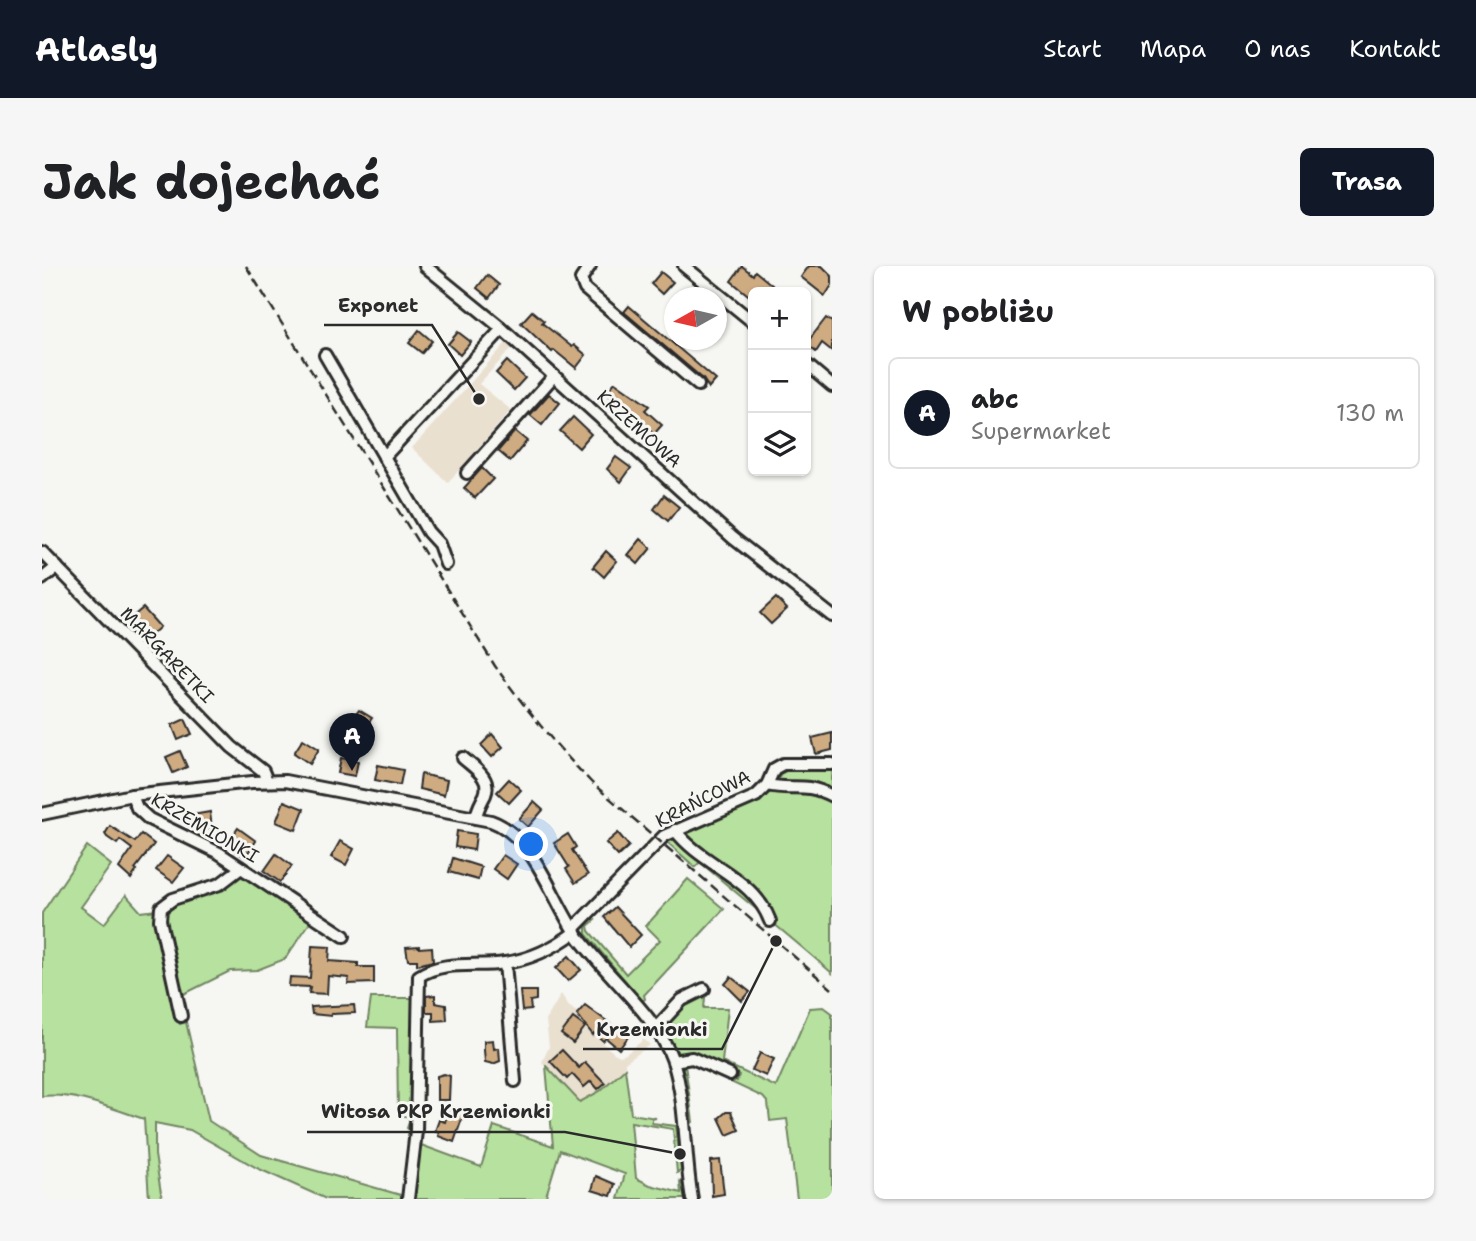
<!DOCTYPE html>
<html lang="pl">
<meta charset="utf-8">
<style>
body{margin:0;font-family:"Shantell Sans",sans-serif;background:#f6f6f6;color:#202124}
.controls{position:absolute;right:21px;top:21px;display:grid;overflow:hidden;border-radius:10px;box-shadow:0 2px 5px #0004}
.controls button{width:63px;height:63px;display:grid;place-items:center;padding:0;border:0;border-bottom:2px solid #e0e0e0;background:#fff;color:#202124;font:35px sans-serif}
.compass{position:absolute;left:622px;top:21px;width:63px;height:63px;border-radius:50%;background:#fff;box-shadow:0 2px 5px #0004;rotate:262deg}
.you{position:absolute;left:490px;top:579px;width:24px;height:24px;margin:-18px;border:5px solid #fff;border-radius:50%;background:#1a73e8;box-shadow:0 0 0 10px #1a73e833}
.badge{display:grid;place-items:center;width:46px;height:46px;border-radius:50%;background:#111827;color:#fff;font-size:23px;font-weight:700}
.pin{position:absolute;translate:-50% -58px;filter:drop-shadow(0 2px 4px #0008)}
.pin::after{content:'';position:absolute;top:37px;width:24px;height:21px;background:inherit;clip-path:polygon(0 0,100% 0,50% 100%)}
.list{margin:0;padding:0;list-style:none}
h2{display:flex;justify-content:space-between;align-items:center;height:91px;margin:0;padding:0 28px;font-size:30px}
h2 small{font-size:23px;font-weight:400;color:#757577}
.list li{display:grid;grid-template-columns:46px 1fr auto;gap:21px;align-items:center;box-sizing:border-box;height:112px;margin:0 14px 14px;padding:0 14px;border:2px solid #e0e0e0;border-radius:10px}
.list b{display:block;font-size:26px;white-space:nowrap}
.list p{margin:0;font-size:23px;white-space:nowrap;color:#757577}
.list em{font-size:23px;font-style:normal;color:#757577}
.icon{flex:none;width:38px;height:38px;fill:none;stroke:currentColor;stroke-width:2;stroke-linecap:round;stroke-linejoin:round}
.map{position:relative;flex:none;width:790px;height:933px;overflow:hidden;border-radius:10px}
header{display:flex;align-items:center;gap:42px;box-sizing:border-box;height:98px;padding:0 35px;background:#111827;color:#fff}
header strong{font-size:33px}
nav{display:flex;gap:38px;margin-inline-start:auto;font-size:24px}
.intro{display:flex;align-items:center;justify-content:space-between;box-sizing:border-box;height:168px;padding:0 42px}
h1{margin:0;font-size:49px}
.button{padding:18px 32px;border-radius:10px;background:#111827;color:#fff;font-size:24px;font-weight:700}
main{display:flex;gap:42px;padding:0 42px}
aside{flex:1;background:#fff;border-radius:10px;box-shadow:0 2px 5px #0004}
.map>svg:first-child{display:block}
.built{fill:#eae0d0}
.green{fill:#b7e19e;stroke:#718664;stroke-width:2}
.building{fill:#cfab82;stroke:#2b2b2b;stroke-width:2}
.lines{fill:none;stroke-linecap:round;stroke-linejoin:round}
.minor-casing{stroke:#2b2b2b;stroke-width:16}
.minor{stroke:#f6f6f2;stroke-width:10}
.rail{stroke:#2b2b2b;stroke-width:2.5;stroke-dasharray:10 5;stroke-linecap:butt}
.labels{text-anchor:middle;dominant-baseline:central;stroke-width:6;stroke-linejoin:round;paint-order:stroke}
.street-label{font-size:18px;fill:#2b2b2b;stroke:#f6f6f2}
.leader{fill:none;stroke:#2b2b2b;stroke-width:2.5}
.callout-dot{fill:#2b2b2b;stroke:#f6f6f2;stroke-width:2.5}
.callout-label{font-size:19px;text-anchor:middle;font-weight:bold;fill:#2b2b2b;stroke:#f6f6f2;stroke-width:6;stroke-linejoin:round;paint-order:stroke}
</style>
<header>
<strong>Atlasly</strong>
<nav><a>Start</a><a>Mapa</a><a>O nas</a><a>Kontakt</a></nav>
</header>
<div class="intro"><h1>Jak dojechać</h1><a class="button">Trasa</a></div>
<main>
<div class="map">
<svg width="790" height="933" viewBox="0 0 790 933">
<rect width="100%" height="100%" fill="#f6f6f2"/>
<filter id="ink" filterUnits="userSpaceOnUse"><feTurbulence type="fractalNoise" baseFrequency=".0143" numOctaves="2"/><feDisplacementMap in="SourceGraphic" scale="14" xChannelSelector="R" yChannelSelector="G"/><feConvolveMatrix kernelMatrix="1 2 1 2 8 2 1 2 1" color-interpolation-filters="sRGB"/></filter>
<g filter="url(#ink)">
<!-- built -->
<g class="built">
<polygon points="465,76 471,81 437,118 469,144 406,217 370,182"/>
<polygon points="519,728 528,741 554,761 558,768 555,772 572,787 578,790 584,788 602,773 608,779 583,797 583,802 558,825 538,836 500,796 507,781 504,754"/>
</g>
<!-- green -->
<g class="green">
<polygon points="790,502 790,527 736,516 738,508 744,505"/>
<path d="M756,522L790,533V707C747,669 702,634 658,596L653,601L625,576L629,572L731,525Z"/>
<path d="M45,580L69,599L39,641L62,658L84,629L99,646L114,644L138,758L144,756L167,855L219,889L362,930L367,864L365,862L369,851L356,849L355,762L325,761L329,732H372V837L364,933H284L215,902L148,864L113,857V889L120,933H107L102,853C68,842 36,827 0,830V647Z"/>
<polygon points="200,608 269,655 243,693 215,704 188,705 138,730 122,647 128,639 181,622"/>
<polygon points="646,613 682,643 602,729 603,733 600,735 544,668 544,657 549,652 553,654 546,660 547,665 584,708 618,674 604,660"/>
<polygon points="652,732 663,732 662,742 686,742 680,796 688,800 685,802 638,791 621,760 635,741"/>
<path d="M782,741L790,747V933H755L745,853L728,855L726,837L721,831L646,796L643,799L651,856L648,857L640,796C657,792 679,807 695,815L697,809L692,806L691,801L734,821L768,742Z"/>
<polygon points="504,800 538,836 558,825 583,802 589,848 614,852 610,853 610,857 634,860 639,905 635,907 631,863 589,856 594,912 608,919 639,927 638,916 640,917 643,933 576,933 583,908 518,884 503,933 369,933 379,855 381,855 379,879 439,901 452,860 511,880"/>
</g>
<!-- building -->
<g class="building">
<polygon points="700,0 711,9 713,5 730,19 723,26 711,26 711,33 689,15"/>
<polygon points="767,0 780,0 790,10 790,19 783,30 759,11"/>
<polygon points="619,6 631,16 620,28 609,18"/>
<polygon points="445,9 457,19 447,32 435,22"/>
<polygon points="587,40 674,114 667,122 661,113 582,46"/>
<polygon points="490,45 502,55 500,57 530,81 532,79 544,89 534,102 512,84 510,86 479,57"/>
<polygon points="784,52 790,56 790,85 780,77 774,86 764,78"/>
<polygon points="377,64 390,75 380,87 367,77"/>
<polygon points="416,66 429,76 418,89 406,78"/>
<polygon points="465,95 483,112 472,124 454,107"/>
<polygon points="573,116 607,140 603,144 620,159 612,168 564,127"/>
<polygon points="507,128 518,137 500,159 488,149"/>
<polygon points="531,151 549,168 537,182 518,165"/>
<polygon points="473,165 485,175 468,195 456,185"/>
<polygon points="574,191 589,202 579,216 565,203"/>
<polygon points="440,202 451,213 433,232 422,222"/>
<polygon points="622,229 637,241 626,255 612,243"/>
<polygon points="599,273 609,282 596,298 586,289"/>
<polygon points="564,285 575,295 562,311 551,301"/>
<polygon points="734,332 745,343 729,358 718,347"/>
<polygon points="101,342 118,361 106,372 89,352"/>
<polygon points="317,444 330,452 320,466 307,458"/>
<polygon points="143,453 150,468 136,474 130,459"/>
<polygon points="790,467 790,484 774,488 770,472"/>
<polygon points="450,468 461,481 450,491 439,479"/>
<polygon points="261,473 277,483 268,498 252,487"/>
<polygon points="138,485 145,501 131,507 124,491"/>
<polygon points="299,492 316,495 313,510 296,507"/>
<polygon points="336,499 361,504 358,519 333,514"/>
<polygon points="379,508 405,514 402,529 377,523"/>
<polygon points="467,513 479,524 467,537 455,526"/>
<polygon points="242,535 262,543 254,564 234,556"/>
<polygon points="492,536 501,544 486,561 477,553"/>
<polygon points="168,546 170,562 152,564 150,549"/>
<polygon points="68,560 93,576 99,568 112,578 93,603 95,604 89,613 77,602 90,583 78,574 75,578 65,571 63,568"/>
<polygon points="196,562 214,575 203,591 185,578"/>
<polygon points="415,565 434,568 432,584 413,581"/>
<polygon points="576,567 587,580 576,590 564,577"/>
<polygon points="526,568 534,581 530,584 546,609 533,617 524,603 527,601 512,577"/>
<polygon points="298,575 312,583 304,599 289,591"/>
<polygon points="234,588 250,600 238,616 222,605"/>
<polygon points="461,589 475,598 465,613 451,603"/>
<polygon points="125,590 142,602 131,616 114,604"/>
<polygon points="411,592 439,601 436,614 407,606"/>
<polygon points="573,641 599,669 587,681 562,651"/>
<polygon points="270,680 288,681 287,695 316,697 316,701 332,701 332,717 306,718 307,712 286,710 285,728 267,727 268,721 247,720 248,711 268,712"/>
<polygon points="377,680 377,682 390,681 391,695 375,699 375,694 366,694 364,681"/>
<polygon points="527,690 539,704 526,715 514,702"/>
<polygon points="689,711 708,726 700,735 683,718"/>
<polygon points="478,725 494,725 494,734 488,735 489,744 480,745"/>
<polygon points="393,729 393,737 404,739 405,754 391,755 391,746 384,746 384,730"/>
<polygon points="312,739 313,747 289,748 289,750 270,748 269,741"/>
<polygon points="543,739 586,771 577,783 564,772 561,775 552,767 551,769 535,748"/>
<polygon points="531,752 543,761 531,777 519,768"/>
<polygon points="451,774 452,783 457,782 458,795 451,798 443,796 442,784 442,775"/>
<polygon points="520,784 537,802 543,796 563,817 556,823 549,815 542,821 530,808 525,813 508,795"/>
<polygon points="718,787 732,793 724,810 710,804"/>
<polygon points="402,808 408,810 407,834 395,834 395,810"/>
<polygon points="407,842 422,847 412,876 396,870 397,866 393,865 397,854 403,856"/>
<polygon points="684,846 689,846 697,864 685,869 677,852"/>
<polygon points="678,894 682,928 670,930 669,895"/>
<polygon points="554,910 573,918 569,930 550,924"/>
</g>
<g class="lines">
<defs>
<g id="minor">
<polyline points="383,0 457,60 691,272 790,350"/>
<polyline points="548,0 539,13 543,23 656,119"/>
<polyline points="642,0 711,56"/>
<polyline points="283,89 386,266 397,278 404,298"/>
<polyline points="764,98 790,120"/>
<polyline points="342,191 460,63"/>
<polyline points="425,207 512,110"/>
<polyline points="0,286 190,481 221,505 225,515"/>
<polyline points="0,313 15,301"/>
<path d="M421,492C432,502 450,512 443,529C439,537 435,543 434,552"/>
<path d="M725,519C752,525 761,515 790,530"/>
<polyline points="90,529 95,542 107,553 177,587 302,670"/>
<path d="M0,548L90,529L210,516L243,515L449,555C493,571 509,632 534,668C562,708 615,749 631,795C645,839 642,888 650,933"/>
<path d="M633,564C660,600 712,611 728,655"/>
<polyline points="531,663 622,570 714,530 725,519 732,503 741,498 790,498"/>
<polyline points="463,697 473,815"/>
<polyline points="139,750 118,654 119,642 131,633 178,618 199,602"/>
<polyline points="613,763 640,734 662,723"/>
<polyline points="631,795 650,792 688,809"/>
<path d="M366,933L374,865L377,710C404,693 434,702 463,697C490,693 512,682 533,666"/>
</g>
</defs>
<!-- minor casing -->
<use href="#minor" class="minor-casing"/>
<!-- minor -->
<use href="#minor" class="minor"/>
<!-- rail -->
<path class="rail" d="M204,0L453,400C483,442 514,480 550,517L790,723"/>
</g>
</g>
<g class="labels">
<!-- street labels -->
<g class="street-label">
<text transform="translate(597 163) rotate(42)">KRZEMOWA</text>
<text transform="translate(125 389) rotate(46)">MARGARETKI</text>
<text transform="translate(661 533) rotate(-27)">KRAŃCOWA</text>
<text transform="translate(163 562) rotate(30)">KRZEMIONKI</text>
</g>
</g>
<!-- callouts -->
<path class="leader" d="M437 133L390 59H282M734 675L680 783H541M638 888L523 866H265"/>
<g class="callout-dot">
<circle cx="437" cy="133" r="7"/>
<circle cx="734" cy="675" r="7"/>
<circle cx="638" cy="888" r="7"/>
</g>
<g class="callout-label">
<text x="336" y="46">Exponet</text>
<text x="610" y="770">Krzemionki</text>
<text x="394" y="852">Witosa PKP Krzemionki</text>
</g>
</svg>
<div class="controls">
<button>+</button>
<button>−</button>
<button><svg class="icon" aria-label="layers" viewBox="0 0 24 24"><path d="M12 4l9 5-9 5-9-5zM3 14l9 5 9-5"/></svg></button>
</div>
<svg class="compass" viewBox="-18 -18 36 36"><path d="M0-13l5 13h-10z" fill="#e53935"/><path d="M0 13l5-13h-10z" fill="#757577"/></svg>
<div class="you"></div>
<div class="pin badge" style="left:310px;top:505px">A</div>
</div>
<aside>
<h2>W pobliżu<small></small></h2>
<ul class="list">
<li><span class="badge">A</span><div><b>abc</b><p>Supermarket</p></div><em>130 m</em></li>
</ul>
</aside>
</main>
